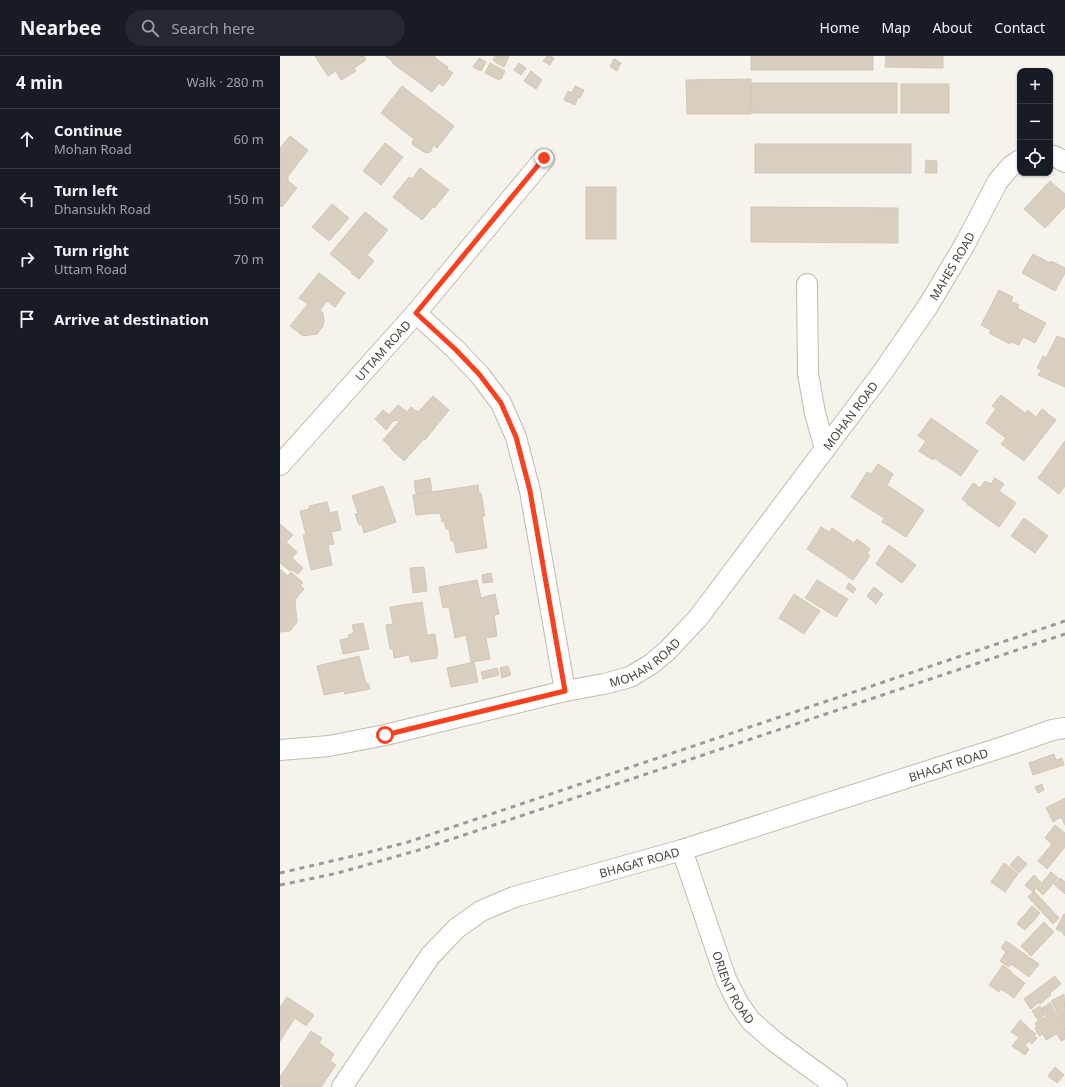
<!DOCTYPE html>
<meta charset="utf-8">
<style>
body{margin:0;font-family:"Noto Sans",sans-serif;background:#242831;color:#f1f3f6}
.controls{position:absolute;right:12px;top:12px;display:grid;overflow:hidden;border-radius:8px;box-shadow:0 1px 3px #0004}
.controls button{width:36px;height:36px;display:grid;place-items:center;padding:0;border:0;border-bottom:1px solid #363941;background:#171b24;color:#f1f3f6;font:20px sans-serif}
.stop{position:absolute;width:12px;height:12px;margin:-9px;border:3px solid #fc3f1d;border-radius:50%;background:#fff}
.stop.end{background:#fc3f1d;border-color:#fff;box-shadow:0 1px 4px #0008}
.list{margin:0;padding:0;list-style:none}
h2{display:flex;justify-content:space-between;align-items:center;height:52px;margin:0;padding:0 16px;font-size:17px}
h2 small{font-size:13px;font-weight:400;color:#9ea1a6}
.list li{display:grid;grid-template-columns:26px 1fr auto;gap:12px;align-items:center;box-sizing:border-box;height:60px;padding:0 16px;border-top:1px solid #363941}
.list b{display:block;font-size:15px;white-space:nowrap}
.list p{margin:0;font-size:13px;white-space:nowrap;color:#9ea1a6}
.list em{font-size:13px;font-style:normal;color:#9ea1a6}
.icon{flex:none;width:22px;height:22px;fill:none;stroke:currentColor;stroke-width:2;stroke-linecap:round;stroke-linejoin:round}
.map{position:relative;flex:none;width:785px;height:1031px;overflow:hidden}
header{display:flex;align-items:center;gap:24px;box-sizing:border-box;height:56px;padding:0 20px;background:#171b24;border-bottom:1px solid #363941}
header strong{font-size:19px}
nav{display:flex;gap:22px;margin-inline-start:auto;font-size:14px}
.search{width:280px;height:36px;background:#242831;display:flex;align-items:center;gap:10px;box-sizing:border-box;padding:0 14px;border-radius:22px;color:#9ea1a6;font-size:15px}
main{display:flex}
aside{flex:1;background:#171b24}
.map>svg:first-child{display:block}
.building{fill:#d8cfc1;stroke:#d3c7b4}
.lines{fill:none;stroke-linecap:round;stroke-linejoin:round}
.minor-casing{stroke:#c2bbae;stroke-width:22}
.minor{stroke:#fff;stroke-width:20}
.rail{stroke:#9a9a9a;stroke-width:3;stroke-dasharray:5 5;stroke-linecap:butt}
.route{stroke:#fc3f1d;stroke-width:5}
.labels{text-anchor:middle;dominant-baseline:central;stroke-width:4;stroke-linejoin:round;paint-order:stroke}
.street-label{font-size:12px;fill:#4b4439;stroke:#fff}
</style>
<header>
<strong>Nearbee</strong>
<div class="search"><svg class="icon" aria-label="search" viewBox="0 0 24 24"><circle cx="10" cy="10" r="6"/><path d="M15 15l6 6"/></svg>Search here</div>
<nav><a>Home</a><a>Map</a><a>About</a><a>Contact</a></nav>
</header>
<main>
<aside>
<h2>4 min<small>Walk · 280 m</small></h2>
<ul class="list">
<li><svg class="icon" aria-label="ahead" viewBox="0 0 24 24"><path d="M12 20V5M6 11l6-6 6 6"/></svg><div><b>Continue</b><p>Mohan Road</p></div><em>60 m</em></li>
<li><svg class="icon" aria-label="left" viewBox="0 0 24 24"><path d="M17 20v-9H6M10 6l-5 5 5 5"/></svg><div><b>Turn left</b><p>Dhansukh Road</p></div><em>150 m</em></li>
<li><svg class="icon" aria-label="right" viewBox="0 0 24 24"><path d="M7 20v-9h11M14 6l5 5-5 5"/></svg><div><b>Turn right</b><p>Uttam Road</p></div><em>70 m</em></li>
<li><svg class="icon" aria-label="arrive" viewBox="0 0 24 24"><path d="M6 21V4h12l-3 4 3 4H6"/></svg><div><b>Arrive at destination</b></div></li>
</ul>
</aside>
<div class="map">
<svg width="785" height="1031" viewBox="0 0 785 1031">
<rect width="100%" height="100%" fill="#f6f3ec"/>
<!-- building -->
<g class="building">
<polygon points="35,0 85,0 84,1 86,4 74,12 76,15 61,24 56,15 48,20"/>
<polygon points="105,0 117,0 113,6"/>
<polygon points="118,0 155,0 154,1 168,11 167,13 173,17 163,30 159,27 152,36 112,7"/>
<polygon points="215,0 229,0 224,11 215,6 215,5 213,4"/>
<polygon points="267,0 271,0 274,2 270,9 263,5"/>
<rect x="471" y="0" width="122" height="14"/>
<polygon points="606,0 663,0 663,12 605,11"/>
<polygon points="199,2 206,6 201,15 193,11"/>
<polygon points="334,3 341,7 337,15 330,11"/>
<polygon points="210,7 225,15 221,23 219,22 219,24 205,17"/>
<polygon points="239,7 246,12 241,19 234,14"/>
<polygon points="251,15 262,24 256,33 244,25"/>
<polygon points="471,23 471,58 407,58 406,24"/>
<polygon points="471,27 617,27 617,57 472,57"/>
<rect x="621" y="28" width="48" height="29"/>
<polygon points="122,30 174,70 157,92 153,89 151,95 149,97 144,96 133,89 132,86 134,83 101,57"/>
<polygon points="295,30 304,34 300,42 298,41 295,49 284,44 288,35 292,37"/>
<polygon points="10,80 28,94 8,120 8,125 17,132 2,151 0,150 0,92"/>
<polygon points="105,87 123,101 101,129 83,115"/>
<rect x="475" y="88" width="156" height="29"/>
<polygon points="646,104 657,105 657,117 645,117"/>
<polygon points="140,112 169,134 154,152 153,151 142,164 113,141 129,121 132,123"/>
<polygon points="770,125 785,138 785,151 765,172 744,153"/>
<rect x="306" y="131" width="30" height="52"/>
<polygon points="52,148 69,162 49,185 32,171"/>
<polygon points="471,151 618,152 618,187 471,186"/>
<polygon points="85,156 108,174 87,199 94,205 79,223 71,217 72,216 50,198"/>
<polygon points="753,198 770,207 771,205 785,212 785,217 775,235 742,217"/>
<polygon points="39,217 65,237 55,251 47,245 40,254 43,257 44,264 43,270 37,278 23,280 10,270 28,248 19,242"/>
<polygon points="719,234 733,241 731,245 739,249 737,252 766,267 755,287 743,281 739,289 731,286 730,288 709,277 711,274 701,269"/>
<polygon points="777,280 785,283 785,331 758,319 761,314 757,312 763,300 766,302"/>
<polygon points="721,339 745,357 748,354 756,361 762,353 776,364 744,405 721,388 726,382 706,367 716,353 712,350"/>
<polygon points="153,340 169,354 145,384 144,383 124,405 110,392 111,391 103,384 119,366 117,364 116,365 114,364 106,374 95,363 103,354 109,359 118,349 127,356 131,351 138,356"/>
<polygon points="651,362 698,395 681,420 654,402 653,404 639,395 646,385 638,380"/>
<polygon points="785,385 785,430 779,438 758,422"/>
<polygon points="598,408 613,418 607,429 644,454 626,481 602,466 604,462 571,441 587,416 591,418"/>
<polygon points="150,422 152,436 136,438 134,425"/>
<polygon points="715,422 724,428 719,435 736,447 719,471 687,448 688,447 682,443 693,427 700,432 705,425 711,428"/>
<polygon points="198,429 199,437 201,437 205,460 202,460 207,492 176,497 174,485 171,485 169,473 166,473 164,465 162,466 160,457 155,458 155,457 136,459 133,439"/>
<polygon points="103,430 116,466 84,477 82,469 79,469 75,458 78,457 72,440"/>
<polygon points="47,446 50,457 57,455 61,474 51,476 54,488 48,489 52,509 31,514 23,479 26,479 20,455 29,453 29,450"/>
<polygon points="744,462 768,480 755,497 731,480"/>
<polygon points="0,468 13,479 6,486 17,496 12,502 23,512 18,518 12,514 10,515 0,507"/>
<polygon points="541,471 549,476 552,472 574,487 577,483 590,493 587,497 590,500 573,524 527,493"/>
<polygon points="609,489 636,509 622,527 596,508"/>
<polygon points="144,511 147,535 133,537 130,512"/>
<polygon points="0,513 8,520 11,516 23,527 20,529 24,533 15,544 17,566 10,575 0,576"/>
<polygon points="211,517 213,526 203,527 202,519"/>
<polygon points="197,524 201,542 215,538 219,558 214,559 217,580 206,582 210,603 191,606 186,579 175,582 169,551 163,552 159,531"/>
<polygon points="537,524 568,543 556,561 525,542"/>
<polygon points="569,527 576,533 573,537 566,532"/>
<polygon points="594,531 603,538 596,548 587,540"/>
<polygon points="514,538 540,555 524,578 499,562"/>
<polygon points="142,546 147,579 155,578 158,599 156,599 157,602 131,606 129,599 114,602 113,593 110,593 106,569 113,568 110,551"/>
<polygon points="83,567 89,593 63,598 60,584 69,582 68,579 74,577 72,569"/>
<polygon points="79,600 86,628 88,627 90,633 65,638 64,635 44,639 37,610"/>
<polygon points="194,606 198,626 171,631 167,612"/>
<polygon points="228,610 231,619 222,622 220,612"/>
<polygon points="217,612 219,619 203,623 201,616"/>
<polygon points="774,698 776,704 782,702 784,709 753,719 749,707"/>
<polygon points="762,728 764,734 758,737 755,731"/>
<polygon points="785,742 785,769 781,761 773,766 766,752"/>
<polygon points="775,769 785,777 785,791 767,813 758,805 772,788 765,782"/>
<polygon points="738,800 747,808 739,817 730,809"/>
<polygon points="724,807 738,818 725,836 711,826"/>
<polygon points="771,816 778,822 763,839 757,833"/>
<polygon points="754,819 761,826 753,836 745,829"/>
<polygon points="780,822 785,826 785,838 774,828"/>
<polygon points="754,835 779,862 773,868 748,841"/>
<polygon points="752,850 760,857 751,868 743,861"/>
<polygon points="784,858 785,858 785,880 783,878 784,877 776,873"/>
<polygon points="742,861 750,868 745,874 737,868"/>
<polygon points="764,866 774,876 751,900 741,890"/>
<polygon points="726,885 759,908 749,921 731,908 729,911 720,905 726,896 721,892"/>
<polygon points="723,909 732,916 731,917 745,927 734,942 721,933 719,936 709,929"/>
<polygon points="775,920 781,928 770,937 771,939 760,948 759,946 751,953 744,943"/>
<polygon points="784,938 785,959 780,962 771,945"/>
<polygon points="7,941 34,959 26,970 15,962 0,985 0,951"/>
<polygon points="770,947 779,963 785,960 785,974 784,974 785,983 781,985 777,978 766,984 763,978 759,980 755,972 757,971 755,967 767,960 762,952"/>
<polygon points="760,950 765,959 758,964 752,955"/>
<polygon points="740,964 747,970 739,981 731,976"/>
<polygon points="747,971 756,978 754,980 757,982 752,988 741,979"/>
<polygon points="31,975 42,982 39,987 54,998 50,1005 56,1009 41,1031 4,1031 0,1028 0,1021"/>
<polygon points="740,980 748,986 745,990 749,993 745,999 732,990"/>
<polygon points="775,1011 784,1019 777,1027 768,1020"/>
</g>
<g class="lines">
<defs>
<g id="minor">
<polyline points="770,100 774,100 785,106"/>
<polyline points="527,228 528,318 535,357 545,393"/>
<polyline points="136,257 175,293 199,318 221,347 236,381 250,435 285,635"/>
<path id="s1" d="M0,409L136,257L264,103"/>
<path id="s2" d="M0,694L49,690L105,679L285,635L324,628L350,621L370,609L387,595L418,562L602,317L648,250L685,188L718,125L731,110L740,104"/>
<path id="s3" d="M402,794L446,923L458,947L471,965L495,986L557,1031"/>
<path id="s4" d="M62,1031L150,900L177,872L201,855L234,841L402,794L732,688L772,674L785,672"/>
</g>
</defs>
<!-- minor casing -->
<use href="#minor" class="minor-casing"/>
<!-- minor -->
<use href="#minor" class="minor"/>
<!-- rail -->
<g class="rail">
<polyline points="0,817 82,798 128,786 785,565"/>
<polyline points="0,829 58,817 139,794 785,578"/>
</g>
</g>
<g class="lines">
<!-- route -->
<polyline class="route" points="105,679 285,635 250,435 236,381 221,347 199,318 175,293 136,257 264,102"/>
</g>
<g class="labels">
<!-- street labels -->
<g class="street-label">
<text stroke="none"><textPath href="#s2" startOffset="883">MAHES ROAD</textPath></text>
<text stroke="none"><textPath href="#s1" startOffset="154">UTTAM ROAD</textPath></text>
<text stroke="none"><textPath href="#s2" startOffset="702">MOHAN ROAD</textPath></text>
<text stroke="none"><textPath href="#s2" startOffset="378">MOHAN ROAD</textPath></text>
<text stroke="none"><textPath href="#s4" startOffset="716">BHAGAT ROAD</textPath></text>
<text stroke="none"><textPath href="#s4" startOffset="392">BHAGAT ROAD</textPath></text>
<text stroke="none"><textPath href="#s3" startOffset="147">ORIENT ROAD</textPath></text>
</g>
</g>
</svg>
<div class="controls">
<button>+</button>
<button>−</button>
<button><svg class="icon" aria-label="locate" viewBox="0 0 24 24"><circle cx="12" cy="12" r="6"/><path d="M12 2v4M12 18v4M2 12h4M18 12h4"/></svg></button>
</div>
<div class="stop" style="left:105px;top:679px"></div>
<div class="stop end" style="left:264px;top:102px"></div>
</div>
</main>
